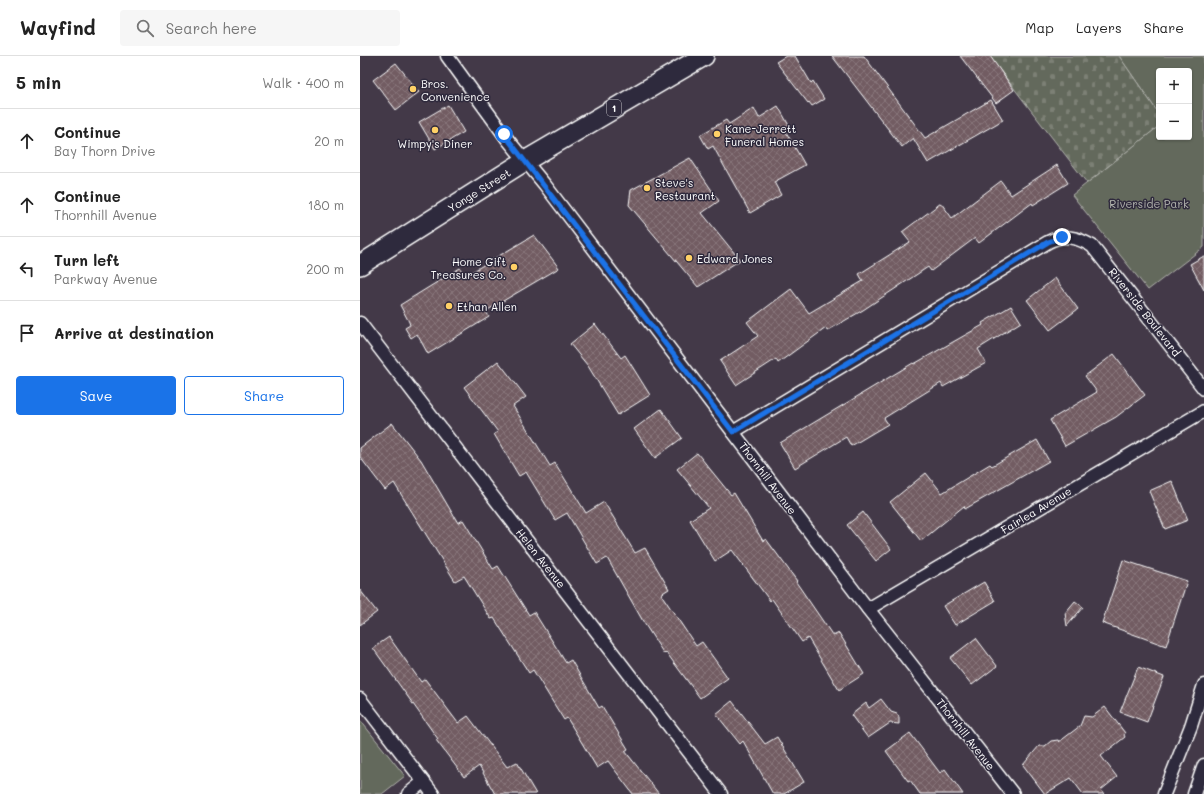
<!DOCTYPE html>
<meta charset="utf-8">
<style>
body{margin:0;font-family:Mali,sans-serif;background:#f6f6f6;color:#222}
.controls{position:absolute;right:12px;top:12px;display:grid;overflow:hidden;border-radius:4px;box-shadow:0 1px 3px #0004}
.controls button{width:36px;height:36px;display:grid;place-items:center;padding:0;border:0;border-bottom:1px solid #e0e0e0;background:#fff;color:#222;font:20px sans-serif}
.stop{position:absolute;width:12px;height:12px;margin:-9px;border:3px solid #1a73e8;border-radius:50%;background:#fff}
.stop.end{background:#1a73e8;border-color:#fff;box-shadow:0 1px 4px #0008}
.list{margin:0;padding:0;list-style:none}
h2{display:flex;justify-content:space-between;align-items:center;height:52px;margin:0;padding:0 16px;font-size:17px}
h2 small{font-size:13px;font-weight:400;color:#767676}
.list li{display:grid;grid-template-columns:26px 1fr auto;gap:12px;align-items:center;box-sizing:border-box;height:64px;padding:0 16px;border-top:1px solid #e0e0e0}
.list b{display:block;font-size:15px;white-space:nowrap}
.list p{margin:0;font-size:13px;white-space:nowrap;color:#767676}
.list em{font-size:13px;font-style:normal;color:#767676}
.actions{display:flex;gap:8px;padding:12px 16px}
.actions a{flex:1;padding:9px 0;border:1px solid #1a73e8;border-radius:4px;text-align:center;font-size:14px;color:#1a73e8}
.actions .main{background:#1a73e8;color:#fff}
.icon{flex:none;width:22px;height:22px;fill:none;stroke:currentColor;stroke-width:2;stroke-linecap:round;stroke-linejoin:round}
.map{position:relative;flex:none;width:844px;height:738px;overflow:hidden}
header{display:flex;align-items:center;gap:24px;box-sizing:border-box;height:56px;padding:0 20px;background:#fff;border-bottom:1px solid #e0e0e0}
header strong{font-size:19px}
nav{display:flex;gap:22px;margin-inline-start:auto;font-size:14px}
.search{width:280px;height:36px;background:#f6f6f6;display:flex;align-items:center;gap:10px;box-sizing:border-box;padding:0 14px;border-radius:4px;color:#767676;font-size:15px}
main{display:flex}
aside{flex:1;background:#fff}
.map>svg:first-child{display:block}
.green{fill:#64695c;stroke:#b2b4ae}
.cemetery{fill:url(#cemetery-stones);stroke:#b2b4ae}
.building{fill:url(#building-cross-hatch);stroke:#fff}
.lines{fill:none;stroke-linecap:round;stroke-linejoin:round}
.street-casing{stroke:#fff;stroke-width:15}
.primary-casing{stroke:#fff;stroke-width:22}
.street{stroke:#2f2a3d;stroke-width:12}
.primary{stroke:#2f2a3d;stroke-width:19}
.route{stroke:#1a73e8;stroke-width:5}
.poi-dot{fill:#ffd166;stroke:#2f2a3d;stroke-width:1.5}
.labels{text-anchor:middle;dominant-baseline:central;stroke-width:3;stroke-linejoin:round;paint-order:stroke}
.shield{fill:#2f2a3d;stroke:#c1bfc5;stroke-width:1}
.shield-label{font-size:10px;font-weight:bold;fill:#fff}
.poi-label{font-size:11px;fill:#fff;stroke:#2f2a3d;text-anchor:start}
.street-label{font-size:11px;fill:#fff;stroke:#2f2a3d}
.park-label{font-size:11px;fill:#b2b4ae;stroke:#2f2a3d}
</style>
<header>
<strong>Wayfind</strong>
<div class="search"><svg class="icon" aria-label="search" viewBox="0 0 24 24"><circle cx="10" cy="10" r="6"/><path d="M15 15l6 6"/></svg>Search here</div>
<nav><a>Map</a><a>Layers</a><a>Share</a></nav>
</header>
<main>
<aside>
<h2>5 min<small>Walk · 400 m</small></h2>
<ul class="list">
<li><svg class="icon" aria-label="ahead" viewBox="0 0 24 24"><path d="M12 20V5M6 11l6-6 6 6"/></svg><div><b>Continue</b><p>Bay Thorn Drive</p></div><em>20 m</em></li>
<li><svg class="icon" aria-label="ahead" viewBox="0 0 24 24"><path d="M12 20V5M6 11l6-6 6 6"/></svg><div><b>Continue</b><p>Thornhill Avenue</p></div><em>180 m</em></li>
<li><svg class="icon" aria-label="left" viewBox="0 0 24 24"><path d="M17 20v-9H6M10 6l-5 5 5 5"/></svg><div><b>Turn left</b><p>Parkway Avenue</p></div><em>200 m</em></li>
<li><svg class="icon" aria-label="arrive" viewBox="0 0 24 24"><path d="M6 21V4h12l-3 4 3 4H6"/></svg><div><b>Arrive at destination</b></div></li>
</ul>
<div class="actions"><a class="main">Save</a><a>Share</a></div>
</aside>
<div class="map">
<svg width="844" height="738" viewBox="0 0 844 738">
<defs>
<pattern id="cemetery-stones" width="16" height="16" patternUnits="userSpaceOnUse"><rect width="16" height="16" fill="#64695c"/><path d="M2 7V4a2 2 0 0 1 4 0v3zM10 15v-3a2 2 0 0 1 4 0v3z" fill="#7b8074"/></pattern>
<pattern id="building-cross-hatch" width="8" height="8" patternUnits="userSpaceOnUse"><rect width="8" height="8" fill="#725b62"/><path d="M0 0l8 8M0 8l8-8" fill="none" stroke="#87747a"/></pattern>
</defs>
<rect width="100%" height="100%" fill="#433948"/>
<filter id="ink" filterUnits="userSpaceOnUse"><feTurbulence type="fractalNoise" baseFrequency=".025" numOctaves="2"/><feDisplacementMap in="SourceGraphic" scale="8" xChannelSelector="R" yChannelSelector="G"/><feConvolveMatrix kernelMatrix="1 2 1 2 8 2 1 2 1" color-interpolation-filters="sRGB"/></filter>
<g filter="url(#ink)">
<!-- green -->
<g class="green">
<polygon points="759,0 844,0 844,191 788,234 712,139 799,70 799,81 829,81 829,15 799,15 799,58"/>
<polygon points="0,664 45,720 22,738 0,738"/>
</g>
<!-- cemetery -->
<polygon class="cemetery" points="629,0 759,0 799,58 799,70 727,127"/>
<!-- building -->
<g class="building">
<polygon points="426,0 435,0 451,27 453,25 464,43 452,50 449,46 448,47 416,6"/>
<polygon points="472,0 504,0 565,82 631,44 643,64 568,107 553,82 542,91"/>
<polygon points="600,0 630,0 654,34 636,47"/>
<polygon points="36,7 59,36 36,54 13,24"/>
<polygon points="88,49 104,76 75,93 59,66"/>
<polygon points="418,50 431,73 426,76 445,109 414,126 421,139 390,157 353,90 348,93 340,79 366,64 369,68 394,52 399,62"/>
<polygon points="330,102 359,145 342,157 380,204 338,231 269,149 271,134"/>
<polygon points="697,109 708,127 673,149 672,147 619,187 615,182 571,215 568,211 503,254 467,275 466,272 418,307 416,303 376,329 360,305 398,280 387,266 431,233 449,257 503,225 499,218 550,186 542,176 581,147 592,162 641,125 651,139"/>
<polygon points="174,179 199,212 126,255 129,261 68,298 57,278 51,282 45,272 50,269 49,266 40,249 100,212 105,220"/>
<polygon points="844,200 844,234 830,208"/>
<polygon points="695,222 718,253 690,274 667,244"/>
<polygon points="651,250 661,266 618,293 626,307 583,331 581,327 524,362 528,368 491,390 486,381 435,412 420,387 553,307 554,308 623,269 622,267"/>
<polygon points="235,268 261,302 265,299 290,339 258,359 228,310 210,288"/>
<polygon points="754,298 785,339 756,361 705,390 690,364 737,336 725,320"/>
<polygon points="138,305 166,341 153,350 190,410 195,407 226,457 244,446 275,497 285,492 309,533 301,538 336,590 342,586 368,622 340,642 306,596 304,598 284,567 247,502 237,508 207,457 195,464 166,416 159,420 134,378 138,376 104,331"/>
<polygon points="301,353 322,382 295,402 274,373"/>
<polygon points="32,367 61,404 98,467 103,464 133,513 138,510 169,559 174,556 206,607 211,604 239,652 242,650 268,693 265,695 299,738 273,738 248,705 237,712 207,662 204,664 173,614 169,617 134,562 131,563 104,520 95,525 34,427 25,434 0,401 0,392"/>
<polygon points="677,384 689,405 605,453 604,450 561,485 530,446 566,417 582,437 630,408 632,410"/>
<polygon points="337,397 371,439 374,437 403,485 406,483 437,525 436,526 473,580 479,577 504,618 479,634 448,582 442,586 412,543 410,545 372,494 355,505 330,464 349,452 317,413"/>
<polygon points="812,425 828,464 805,473 789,435"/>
<polygon points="503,456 531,493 516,505 487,469"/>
<polygon points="763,504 827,525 806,590 742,567"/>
<polygon points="624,526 635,545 595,569 583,550"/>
<polygon points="0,534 17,556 0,569"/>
<polygon points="715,545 723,551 707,570 705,557"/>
<polygon points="29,581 61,626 65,623 98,667 108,660 147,711 157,706 176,738 135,738 119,710 104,721 76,684 78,683 13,592"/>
<polygon points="616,582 637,610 612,629 590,602"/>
<polygon points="778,611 804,621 787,666 760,656"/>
<polygon points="521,643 531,656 537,658 539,661 539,668 530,667 508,682 491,659 506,647 509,652"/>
<polygon points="372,645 405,688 417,681 444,726 424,738 413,738 383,685 380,688 356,658"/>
<polygon points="745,651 765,677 764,679 765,681 741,700 757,721 741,734 744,738 723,738 711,722 685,738 663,709 679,690 685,690 691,685 698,684 699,686 720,670 724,660 732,661"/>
<polygon points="550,677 580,717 585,713 603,738 560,738 550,724 548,725 526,695"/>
</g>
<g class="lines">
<defs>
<g id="street">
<polyline points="87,0 148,84 185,129 508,553 653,738"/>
<polyline points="0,267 361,738"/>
<path d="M373,376L688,186C704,178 717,181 732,190L844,333"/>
<polyline points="508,553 844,355"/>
<polyline points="0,643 73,738"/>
<polyline points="48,738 63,726"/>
<polyline points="804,738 831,670 844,629"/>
<polyline points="834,738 844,709"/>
</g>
<polyline id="primary" points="0,209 165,105 344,0"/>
</defs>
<!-- street casing -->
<use href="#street" class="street-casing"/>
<!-- primary casing -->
<use href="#primary" class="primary-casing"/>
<!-- street -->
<use href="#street" class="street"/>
<!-- primary -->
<use href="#primary" class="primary"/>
</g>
</g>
<g class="lines" filter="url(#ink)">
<!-- route -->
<polyline class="route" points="144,78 373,376 688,186 702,181"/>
</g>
<!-- markers -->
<g class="poi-dot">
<circle cx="53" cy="33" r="4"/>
<circle cx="75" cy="74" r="4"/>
<circle cx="357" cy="78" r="4"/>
<circle cx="287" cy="132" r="4"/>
<circle cx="329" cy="202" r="4"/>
<circle cx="154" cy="211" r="4"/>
<circle cx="89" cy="250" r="4"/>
</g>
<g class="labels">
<!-- shield labels -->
<rect class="shield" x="247" y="44" width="14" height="16" rx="3"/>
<g class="shield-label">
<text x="254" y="52">1</text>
</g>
<!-- poi labels -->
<g class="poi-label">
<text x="61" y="27">Bros.<tspan x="61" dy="13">Convenience</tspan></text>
<text x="365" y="72">Kane-Jerrett<tspan x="365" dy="13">Funeral Homes</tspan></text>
<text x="75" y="87" text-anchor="middle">Wimpy's Diner</text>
<text x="295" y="126">Steve's<tspan x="295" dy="13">Restaurant</tspan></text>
<text x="337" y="202">Edward Jones</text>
<text x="146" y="205" text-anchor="end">Home Gift<tspan x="146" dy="13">Treasures Co.</tspan></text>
<text x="97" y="250">Ethan Allen</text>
</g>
<!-- street labels -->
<g class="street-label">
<text transform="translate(119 134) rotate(-32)">Yonge Street</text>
<text transform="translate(785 256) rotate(52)">Riverside Boulevard</text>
<text transform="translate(408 422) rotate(53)">Thornhill Avenue</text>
<text transform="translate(676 454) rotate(-31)">Fairlea Avenue</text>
<text transform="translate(181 502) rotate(52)">Helen Avenue</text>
<text transform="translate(606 678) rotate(52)">Thornhill Avenue</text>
</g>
<!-- park labels -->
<g class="park-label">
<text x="789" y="147">Riverside Park</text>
</g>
</g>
</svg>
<div class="controls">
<button>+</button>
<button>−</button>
</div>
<div class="stop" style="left:144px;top:78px"></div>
<div class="stop end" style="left:702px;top:181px"></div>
</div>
</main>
